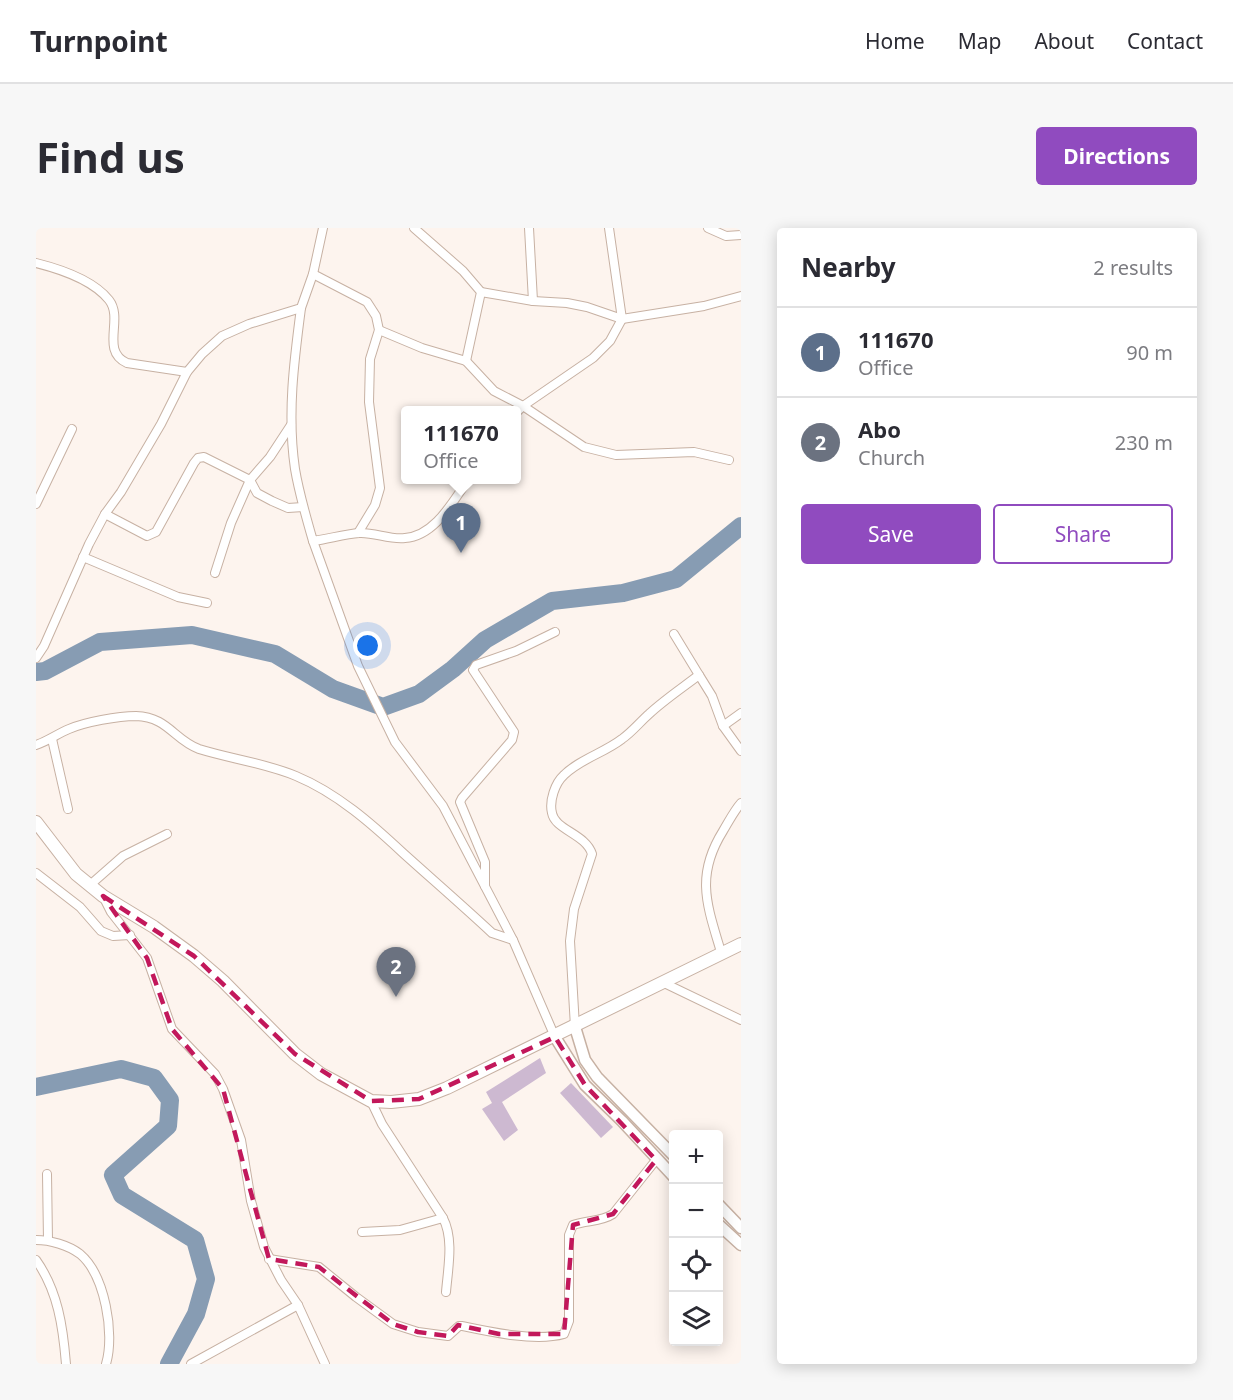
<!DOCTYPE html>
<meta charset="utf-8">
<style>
body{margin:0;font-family:"Noto Sans",sans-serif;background:#f7f7f7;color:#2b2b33}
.controls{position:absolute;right:18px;bottom:18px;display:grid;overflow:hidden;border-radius:6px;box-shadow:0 3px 15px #0003}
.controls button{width:54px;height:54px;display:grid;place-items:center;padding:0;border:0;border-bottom:2px solid #e1e1e2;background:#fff;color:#2b2b33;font:30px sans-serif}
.you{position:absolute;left:332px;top:418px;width:21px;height:21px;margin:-15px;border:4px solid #fff;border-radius:50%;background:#1a73e8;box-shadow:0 0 0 9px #1a73e833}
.badge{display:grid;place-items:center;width:39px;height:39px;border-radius:50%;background:#904bbf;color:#fff;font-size:20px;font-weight:700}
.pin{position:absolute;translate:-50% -50px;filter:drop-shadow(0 2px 3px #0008)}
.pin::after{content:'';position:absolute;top:32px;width:21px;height:18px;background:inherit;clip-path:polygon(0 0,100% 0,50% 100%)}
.popup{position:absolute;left:365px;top:178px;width:120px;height:78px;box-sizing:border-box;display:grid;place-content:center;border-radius:6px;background:#fff;filter:drop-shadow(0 2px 4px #0005);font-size:20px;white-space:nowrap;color:#7c7c81}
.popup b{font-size:22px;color:#2b2b33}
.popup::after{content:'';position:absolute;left:50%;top:100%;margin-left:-12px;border:12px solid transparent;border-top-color:#fff}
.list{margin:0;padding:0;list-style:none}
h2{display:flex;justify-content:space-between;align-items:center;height:78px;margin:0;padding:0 24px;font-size:26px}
h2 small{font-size:20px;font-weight:400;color:#7c7c81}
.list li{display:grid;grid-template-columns:39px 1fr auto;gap:18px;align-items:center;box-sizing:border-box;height:90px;padding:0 24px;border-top:2px solid #e1e1e2}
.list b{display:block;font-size:22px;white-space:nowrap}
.list p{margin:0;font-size:20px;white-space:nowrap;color:#7c7c81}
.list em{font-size:20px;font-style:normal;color:#7c7c81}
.actions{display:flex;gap:12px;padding:18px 24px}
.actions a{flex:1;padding:14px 0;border:2px solid #904bbf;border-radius:6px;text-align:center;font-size:21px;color:#904bbf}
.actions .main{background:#904bbf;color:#fff}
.icon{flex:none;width:33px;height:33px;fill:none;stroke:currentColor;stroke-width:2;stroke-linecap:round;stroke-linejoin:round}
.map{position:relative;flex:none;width:705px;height:1136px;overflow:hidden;border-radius:6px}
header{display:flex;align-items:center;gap:36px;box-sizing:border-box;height:84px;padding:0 30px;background:#fff;border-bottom:2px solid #e1e1e2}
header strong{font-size:28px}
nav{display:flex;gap:33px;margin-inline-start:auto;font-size:21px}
.intro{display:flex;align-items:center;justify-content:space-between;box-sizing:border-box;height:144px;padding:0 36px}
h1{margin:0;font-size:42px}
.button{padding:15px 27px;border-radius:6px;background:#904bbf;color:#fff;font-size:21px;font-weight:700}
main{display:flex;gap:36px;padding:0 36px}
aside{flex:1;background:#fff;border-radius:6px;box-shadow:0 3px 15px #0003}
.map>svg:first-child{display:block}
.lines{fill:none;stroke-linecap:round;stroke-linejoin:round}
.river{stroke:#879cb3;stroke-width:18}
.building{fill:#cdb9d1}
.minor-casing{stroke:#c7b1a3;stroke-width:10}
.tertiary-casing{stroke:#c7b1a3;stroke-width:13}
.secondary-casing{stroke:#c7b1a3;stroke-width:14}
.minor{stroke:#fff;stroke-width:8}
.tertiary{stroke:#fff;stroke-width:10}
.secondary{stroke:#fff;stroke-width:12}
.marked{fill:none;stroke:#c2185b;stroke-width:4.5;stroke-dasharray:12 8;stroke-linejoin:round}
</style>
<header>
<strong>Turnpoint</strong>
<nav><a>Home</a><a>Map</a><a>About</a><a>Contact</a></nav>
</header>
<div class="intro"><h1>Find us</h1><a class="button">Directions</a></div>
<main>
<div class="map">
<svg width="705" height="1136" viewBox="0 0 705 1136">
<rect width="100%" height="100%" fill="#fdf4ee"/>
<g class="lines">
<!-- river -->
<g class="river">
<polyline points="0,444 9,443 64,414 156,407 239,426 297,461 347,479 383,466 417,441 449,412 516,373 587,365 640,351 705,298"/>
<polyline points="0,859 85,841 118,850 134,872 132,898 77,947 86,967 159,1012 170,1051 160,1086 133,1136"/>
</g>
</g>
<!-- building -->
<g class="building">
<polygon points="504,830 510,845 466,874 482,902 468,913 446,881 456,875 450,864"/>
<polygon points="535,855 577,899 565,910 524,865"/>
</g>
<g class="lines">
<defs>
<g id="minor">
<polyline points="378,0 427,43 445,64 430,133"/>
<polyline points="493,0 497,73"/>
<polyline points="573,0 586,91 668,78 705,68"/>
<polyline points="672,0 690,8 705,7"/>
<path d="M0,35C24,41 57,52 73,72C88,91 64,123 91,135L151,144"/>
<polyline points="277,46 331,74 340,88 343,102 334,131 333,174 344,260 339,277 322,305"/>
<polyline points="445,64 497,73 531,75 551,79 586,91 574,113 557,130 487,178 480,185"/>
<path d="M265,80C258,133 251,187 259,241C263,265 270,289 277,313C292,311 309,306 323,305C338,304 354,312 369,310C399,308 417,273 432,252"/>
<polyline points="343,102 386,120 430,133 458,163 487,178 548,219 580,227 658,224 693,232"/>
<polyline points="0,276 36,201"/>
<polyline points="69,286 111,308 120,304 158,235 162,230 168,229 214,252 221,265 236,273 252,280 267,279"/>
<polyline points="277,313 322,438 359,514 407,578 477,712"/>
<polyline points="47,329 142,369 171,375"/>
<polyline points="179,345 195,295 214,252 234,229 255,197"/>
<polyline points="0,430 8,418 53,316 69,286 85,264 125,196 151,144 166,126 186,108 213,96 265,80 277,46 287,0"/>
<polyline points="663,447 676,468 687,498 705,523"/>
<polyline points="687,498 705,485"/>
<polyline points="16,511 32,581"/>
<path d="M0,517C12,513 21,506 33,501C49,494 82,488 100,488C132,489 138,512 163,521C195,531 229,535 260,548C301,565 336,596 367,625C397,652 427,678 456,705L477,712L519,809"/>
<polyline points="0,645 44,679 65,703 77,708 94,707"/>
<polyline points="54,657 87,628 131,606"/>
<polyline points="449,658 449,634 424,574 426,570 476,512 478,504 437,442 440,437 480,423 519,404"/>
<polyline points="68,670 75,684 111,730 136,801 179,846 187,861 205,912 215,973 228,1019 245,1052 262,1077 289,1136"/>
<path d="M685,724C671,677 659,648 687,603C693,593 698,583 705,575"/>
<polyline points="626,754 705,792"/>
<path d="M539,799L534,713L538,681L556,626C550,606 519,602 516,585C513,573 519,555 528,547C544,531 568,525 586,511C596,504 604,494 613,486C628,472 646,460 663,447L638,406"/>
<polyline points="11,946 12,1012"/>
<path d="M407,990C418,1011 412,1040 410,1064"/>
<polyline points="326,1004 364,1002 407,990 346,896 335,873"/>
<path d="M0,1012C14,1012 32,1017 44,1026C69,1047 79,1106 70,1136"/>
<path d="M233,1031L283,1039L320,1069L357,1096L382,1104L412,1108L423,1098H426C454,1104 500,1114 528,1106L533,1093V1007L537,997C551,992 565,994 577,986L620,932"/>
<path d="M0,1032C22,1063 27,1099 30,1136"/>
<polyline points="155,1136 262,1077"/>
</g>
<g id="tertiary">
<polyline points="539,799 549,832 561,849 638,928"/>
<polyline points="519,809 549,857 586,893 638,949"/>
<polyline points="682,976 705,1000"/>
<polyline points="682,996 705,1017"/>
</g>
<polyline id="secondary" points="0,594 40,646 67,668 118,699 158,728 187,753 259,826 285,846 335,873 355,874 383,871 411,860 705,716"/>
</defs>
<!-- minor casing -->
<use href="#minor" class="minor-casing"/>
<!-- tertiary casing -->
<use href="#tertiary" class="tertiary-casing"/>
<!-- secondary casing -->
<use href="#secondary" class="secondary-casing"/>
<!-- minor -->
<use href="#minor" class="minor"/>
<!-- tertiary -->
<use href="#tertiary" class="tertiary"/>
<!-- secondary -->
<use href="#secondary" class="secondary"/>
</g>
<!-- marked area -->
<path class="marked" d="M67,668L158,728L259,826L335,873L383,871L519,809L549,857L620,932L577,986L537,997L528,1106H463L422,1097L412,1108L382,1104L357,1096L283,1039L233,1031L187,861L136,801L111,730Z"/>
</svg>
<div class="controls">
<button>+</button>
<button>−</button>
<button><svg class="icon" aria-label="locate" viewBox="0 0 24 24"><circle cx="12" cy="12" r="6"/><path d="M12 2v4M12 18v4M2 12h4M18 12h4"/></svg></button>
<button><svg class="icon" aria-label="layers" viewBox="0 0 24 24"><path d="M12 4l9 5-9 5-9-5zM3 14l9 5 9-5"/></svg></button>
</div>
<div class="you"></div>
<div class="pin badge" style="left:425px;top:325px;background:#5c6f8a">1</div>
<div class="popup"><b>111670</b>Office</div>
<div class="pin badge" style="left:360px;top:769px;background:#6b7280">2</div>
</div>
<aside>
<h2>Nearby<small>2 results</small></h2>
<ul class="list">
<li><span class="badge" style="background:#5c6f8a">1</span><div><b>111670</b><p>Office</p></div><em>90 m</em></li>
<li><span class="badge" style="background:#6b7280">2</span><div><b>Abo</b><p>Church</p></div><em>230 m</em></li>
</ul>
<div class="actions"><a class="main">Save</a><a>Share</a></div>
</aside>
</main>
